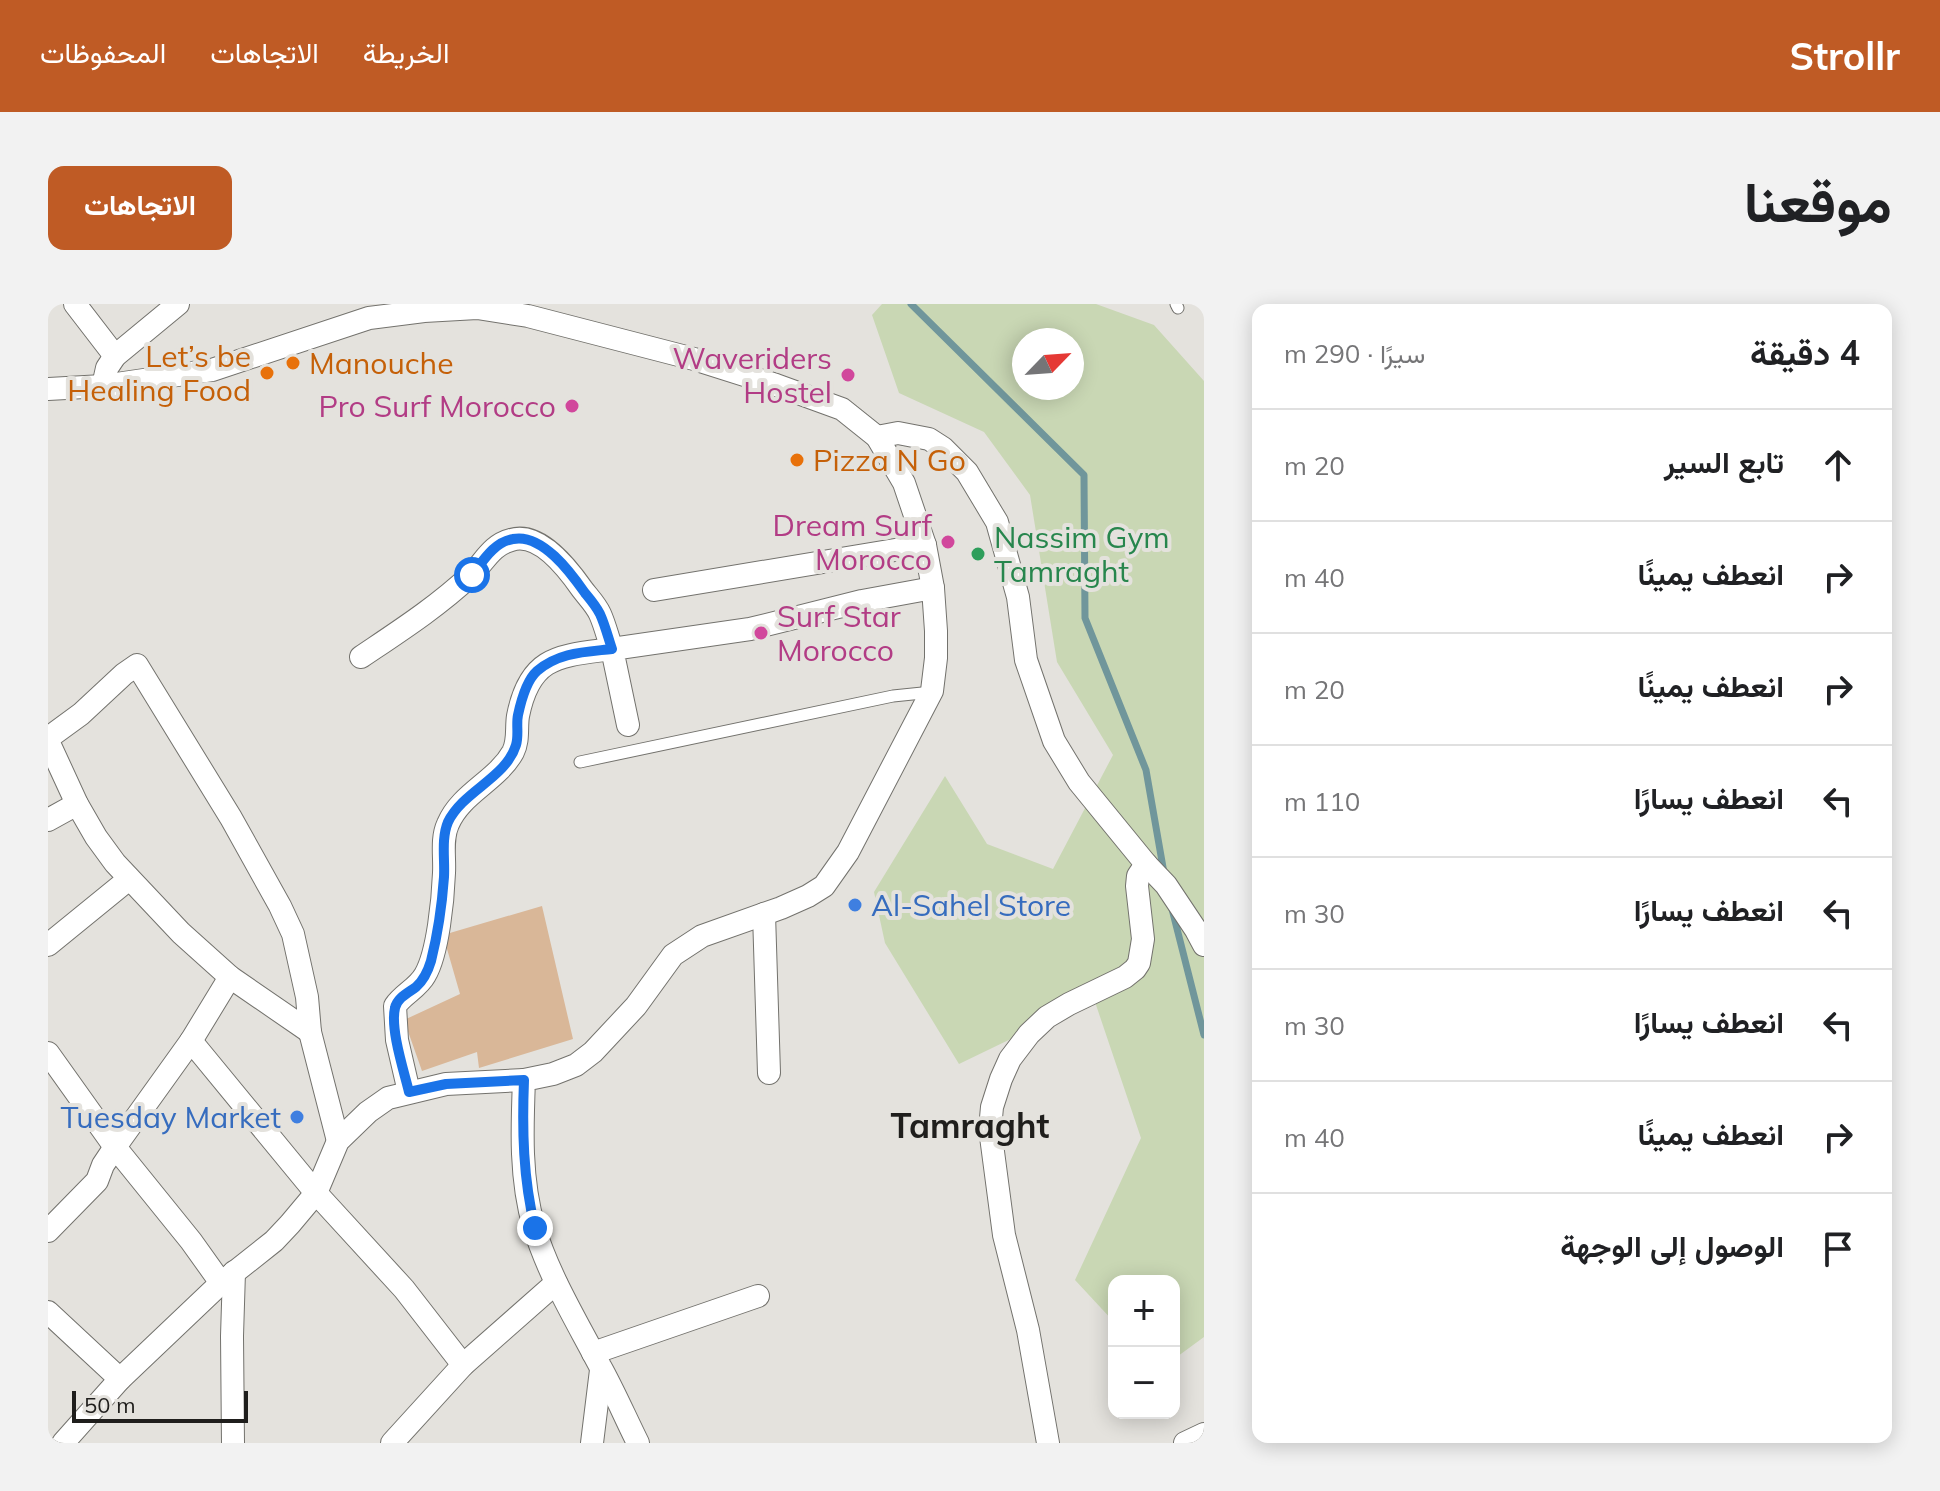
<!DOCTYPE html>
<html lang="ar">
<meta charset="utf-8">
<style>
body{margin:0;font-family:Mulish,Vazirmatn,sans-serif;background:#f2f2f2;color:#202124;direction:rtl}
.controls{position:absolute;right:24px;bottom:24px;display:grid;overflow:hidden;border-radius:16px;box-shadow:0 4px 20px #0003}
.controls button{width:72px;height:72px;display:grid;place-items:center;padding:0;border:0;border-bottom:2px solid #e0e0e0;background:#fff;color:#202124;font:40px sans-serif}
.compass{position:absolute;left:964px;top:24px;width:72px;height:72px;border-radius:50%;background:#fff;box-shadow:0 4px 20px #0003;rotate:65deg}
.scale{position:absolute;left:24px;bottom:20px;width:176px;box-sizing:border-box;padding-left:8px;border:4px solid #1f1e1c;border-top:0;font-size:22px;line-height:28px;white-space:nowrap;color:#1f1e1c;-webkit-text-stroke:6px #e4e2dd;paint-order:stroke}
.stop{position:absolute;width:24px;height:24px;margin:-18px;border:6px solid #1a73e8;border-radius:50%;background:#fff}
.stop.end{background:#1a73e8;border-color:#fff;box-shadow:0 2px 8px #0008}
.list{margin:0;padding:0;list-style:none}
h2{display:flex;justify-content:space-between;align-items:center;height:104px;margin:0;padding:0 32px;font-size:34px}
h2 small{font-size:26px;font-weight:400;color:#757577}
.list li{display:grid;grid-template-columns:52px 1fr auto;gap:24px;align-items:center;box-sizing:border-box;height:112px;padding:0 32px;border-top:2px solid #e0e0e0}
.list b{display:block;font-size:30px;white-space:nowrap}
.list em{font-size:26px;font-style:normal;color:#757577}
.icon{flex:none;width:44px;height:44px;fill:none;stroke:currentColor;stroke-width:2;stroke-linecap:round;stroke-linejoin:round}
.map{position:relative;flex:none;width:1156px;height:1139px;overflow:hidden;direction:ltr;border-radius:16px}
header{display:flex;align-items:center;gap:48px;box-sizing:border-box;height:112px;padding:0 40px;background:#bf5b25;color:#fff}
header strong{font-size:38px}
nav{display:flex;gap:44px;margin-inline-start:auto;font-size:28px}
.intro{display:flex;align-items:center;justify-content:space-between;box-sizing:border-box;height:192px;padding:0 48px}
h1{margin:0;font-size:56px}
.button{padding:20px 36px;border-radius:16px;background:#bf5b25;color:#fff;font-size:28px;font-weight:700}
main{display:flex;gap:48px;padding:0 48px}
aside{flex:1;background:#fff;border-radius:16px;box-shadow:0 4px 20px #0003}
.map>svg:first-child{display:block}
.green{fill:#c9d7b4;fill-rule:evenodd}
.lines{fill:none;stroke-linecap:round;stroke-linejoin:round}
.stream{stroke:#70969b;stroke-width:7}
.building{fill:#d9b798}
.lane-casing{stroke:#73726d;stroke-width:13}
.street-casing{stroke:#73726d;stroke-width:24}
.lane{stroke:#fff;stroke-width:11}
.street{stroke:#fff;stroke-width:22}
.route{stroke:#1a73e8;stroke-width:10}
.food-dot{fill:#e8710a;stroke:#e4e2dd;stroke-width:3}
.hotel-dot{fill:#d1479c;stroke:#e4e2dd;stroke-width:3}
.leisure-dot{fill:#2e9e5b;stroke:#e4e2dd;stroke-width:3}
.shop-dot{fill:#3f7fe0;stroke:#e4e2dd;stroke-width:3}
.labels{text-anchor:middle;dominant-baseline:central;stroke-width:8;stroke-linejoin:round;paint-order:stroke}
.food-label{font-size:30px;fill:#c56008;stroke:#e4e2dd;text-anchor:start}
.hotel-label{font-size:30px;fill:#b23c85;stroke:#e4e2dd;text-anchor:end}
.leisure-label{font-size:30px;fill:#27864d;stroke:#e4e2dd;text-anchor:start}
.shop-label{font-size:30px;fill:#366cbe;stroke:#e4e2dd;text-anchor:start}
.quarter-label{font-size:34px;font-weight:bold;fill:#1f1e1c;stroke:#e4e2dd}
</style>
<header>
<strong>Strollr</strong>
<nav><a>الخريطة</a><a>الاتجاهات</a><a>المحفوظات</a></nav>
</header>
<div class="intro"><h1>موقعنا</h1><a class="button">الاتجاهات</a></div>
<main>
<aside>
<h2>4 دقيقة<small>سيرًا · 290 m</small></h2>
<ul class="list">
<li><svg class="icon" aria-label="ahead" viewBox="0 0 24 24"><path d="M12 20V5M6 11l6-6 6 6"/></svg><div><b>تابع السير</b></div><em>20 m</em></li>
<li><svg class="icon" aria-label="right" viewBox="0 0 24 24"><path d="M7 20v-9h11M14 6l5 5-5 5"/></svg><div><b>انعطف يمينًا</b></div><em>40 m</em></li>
<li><svg class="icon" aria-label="right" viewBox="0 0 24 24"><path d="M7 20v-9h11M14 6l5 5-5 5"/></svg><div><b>انعطف يمينًا</b></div><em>20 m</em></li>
<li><svg class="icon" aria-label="left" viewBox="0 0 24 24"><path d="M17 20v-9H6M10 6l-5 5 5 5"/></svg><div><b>انعطف يسارًا</b></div><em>110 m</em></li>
<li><svg class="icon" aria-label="left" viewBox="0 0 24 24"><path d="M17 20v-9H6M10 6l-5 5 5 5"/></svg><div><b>انعطف يسارًا</b></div><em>30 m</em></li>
<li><svg class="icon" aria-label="left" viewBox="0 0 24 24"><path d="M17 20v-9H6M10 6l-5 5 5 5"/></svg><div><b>انعطف يسارًا</b></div><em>30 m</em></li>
<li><svg class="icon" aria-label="right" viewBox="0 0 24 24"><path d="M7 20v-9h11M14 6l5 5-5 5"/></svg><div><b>انعطف يمينًا</b></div><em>40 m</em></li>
<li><svg class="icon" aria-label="arrive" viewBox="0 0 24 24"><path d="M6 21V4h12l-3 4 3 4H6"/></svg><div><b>الوصول إلى الوجهة</b></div></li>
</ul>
</aside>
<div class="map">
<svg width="1156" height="1139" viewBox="0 0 1156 1139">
<rect width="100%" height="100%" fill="#e4e2dd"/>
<!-- green -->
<path class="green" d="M834,0H1048L1106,21L1156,77V1033L1126,1055V977H1066V1018L1027,976L1093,834L1046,695L911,760L837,639L826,588L897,472L939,540L1005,565L1065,451L1009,358L982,191L936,128L851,89L824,11ZM976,36H1024V84H976Z"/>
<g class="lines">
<!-- stream -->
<g class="stream">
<polyline points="863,0 1036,171 1037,314 1098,466 1116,569"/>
<polyline points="1124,605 1156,731"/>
</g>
</g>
<!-- building -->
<polygon class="building" points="494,602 525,735 431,764 429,748 374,767 356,716 412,690 395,631"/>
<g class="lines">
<defs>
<g id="lane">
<polyline points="1128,0 1130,4"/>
<polyline points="532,458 845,392 884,388"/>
</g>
<g id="street">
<polyline points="27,0 67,52"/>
<polyline points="55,82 59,64 67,52 130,0"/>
<path d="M0,85L55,82L164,66L321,14L376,7L429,4L480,12L646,55L728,81L794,105L829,133L856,179L877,241L885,284L888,327V354L884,387L800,548L776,582L760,592L733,604L654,632L625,651L588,702L545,748L528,761L505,770L476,776C474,825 472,875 486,923C501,972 528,1016 552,1062C566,1087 577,1113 590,1139"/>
<polyline points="829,133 850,129 881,135 895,144 919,168 949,218 970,293 978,356 1006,437 1031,478 1098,560 1118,581 1148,626 1156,641"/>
<polyline points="606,286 877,241"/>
<path d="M313,353C350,328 389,303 422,272C436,259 443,241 463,236C491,227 520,265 534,285C540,293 548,301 552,310C557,321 560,334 564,345C512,352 482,351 470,412C468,424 471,436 465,448C449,477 413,489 400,520C393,535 397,553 396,569C395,595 390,649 377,671C370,684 355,690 347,702L349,736L361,788"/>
<polyline points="580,421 564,345 702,325 814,297 885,284"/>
<polyline points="0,434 33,410 76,370 89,361 183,514 232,602 245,630 259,693 262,728 182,673 133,629 67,559 48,533 29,500 0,437"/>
<polyline points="0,516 29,500"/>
<polyline points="716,610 721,769"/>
<polyline points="0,641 81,575"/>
<polyline points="262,728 290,837"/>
<polyline points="143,737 268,889 356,985 415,1061"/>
<polyline points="0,749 67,843 143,737 182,673"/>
<polyline points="0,927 49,877 55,861 67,843 143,937 173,979"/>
<polyline points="0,1008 72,1075"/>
<polyline points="545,1049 710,992"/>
<polyline points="15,1139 72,1075 173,979 226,937 242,920 268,889 290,837 320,808 340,794 398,780 476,776"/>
<polyline points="185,1139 184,1032 186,968"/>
<polyline points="344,1139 415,1061 508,979"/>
<polyline points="544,1139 553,1066"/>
<polyline points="1000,1139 980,1026 956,931 942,825 944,803 953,775 962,755 981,730 999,713 1021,700 1077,673 1087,665 1091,659 1095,635 1089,582 1090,572 1098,560"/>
<polyline points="1137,1139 1156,1130"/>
</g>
</defs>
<!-- lane casing -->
<use href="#lane" class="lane-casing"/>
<!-- street casing -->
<use href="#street" class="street-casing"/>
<!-- lane -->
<use href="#lane" class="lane"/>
<!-- street -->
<use href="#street" class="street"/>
</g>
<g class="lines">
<!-- route -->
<path class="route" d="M424,271C435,257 446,238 465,235C494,229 523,269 537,289C542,295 548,302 552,310C557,321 560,333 564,345C538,348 511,348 489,367C479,376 473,397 470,411C468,420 471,432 468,441C458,474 415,487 400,518C393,535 397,555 396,573C394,601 390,629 383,657C380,667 376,676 368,683C360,689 349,694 347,704C342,725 356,767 361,788L398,780L476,776C474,826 475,874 487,924"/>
</g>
<!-- markers -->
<g class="food-dot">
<circle cx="245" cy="59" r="8"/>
<circle cx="219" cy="69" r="8"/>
<circle cx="749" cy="156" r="8"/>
</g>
<g class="hotel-dot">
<circle cx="800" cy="71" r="8"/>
<circle cx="524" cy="102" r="8"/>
<circle cx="900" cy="238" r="8"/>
<circle cx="713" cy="329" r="8"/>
</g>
<circle class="leisure-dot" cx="930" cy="250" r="8"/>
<g class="shop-dot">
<circle cx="807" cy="601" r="8"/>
<circle cx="249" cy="813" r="8"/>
</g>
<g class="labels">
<!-- food labels -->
<g class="food-label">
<text x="203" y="52" text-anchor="end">Let’s be<tspan x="203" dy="34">Healing Food</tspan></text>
<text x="261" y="59">Manouche</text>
<text x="765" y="156">Pizza N Go</text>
</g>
<!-- hotel labels -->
<g class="hotel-label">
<text x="784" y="54">Waveriders<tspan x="784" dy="34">Hostel</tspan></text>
<text x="508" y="102">Pro Surf Morocco</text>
<text x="884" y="221">Dream Surf<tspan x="884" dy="34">Morocco</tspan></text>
<text x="729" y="312" text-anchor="start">Surf Star<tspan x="729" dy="34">Morocco</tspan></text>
</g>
<!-- leisure labels -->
<g class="leisure-label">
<text x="946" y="233">Nassim Gym<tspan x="946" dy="34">Tamraght</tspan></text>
</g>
<!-- shop labels -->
<g class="shop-label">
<text x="823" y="601">Al-Sahel Store</text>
<text x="233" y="813" text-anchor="end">Tuesday Market</text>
</g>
<!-- quarter labels -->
<g class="quarter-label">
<text x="922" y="821">Tamraght</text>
</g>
</g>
</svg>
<div class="controls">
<button>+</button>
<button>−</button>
</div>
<svg class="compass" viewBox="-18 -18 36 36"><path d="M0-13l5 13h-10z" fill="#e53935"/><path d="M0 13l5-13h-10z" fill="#757577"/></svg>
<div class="scale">50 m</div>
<div class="stop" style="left:424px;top:271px"></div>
<div class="stop end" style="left:487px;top:924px"></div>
</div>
</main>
